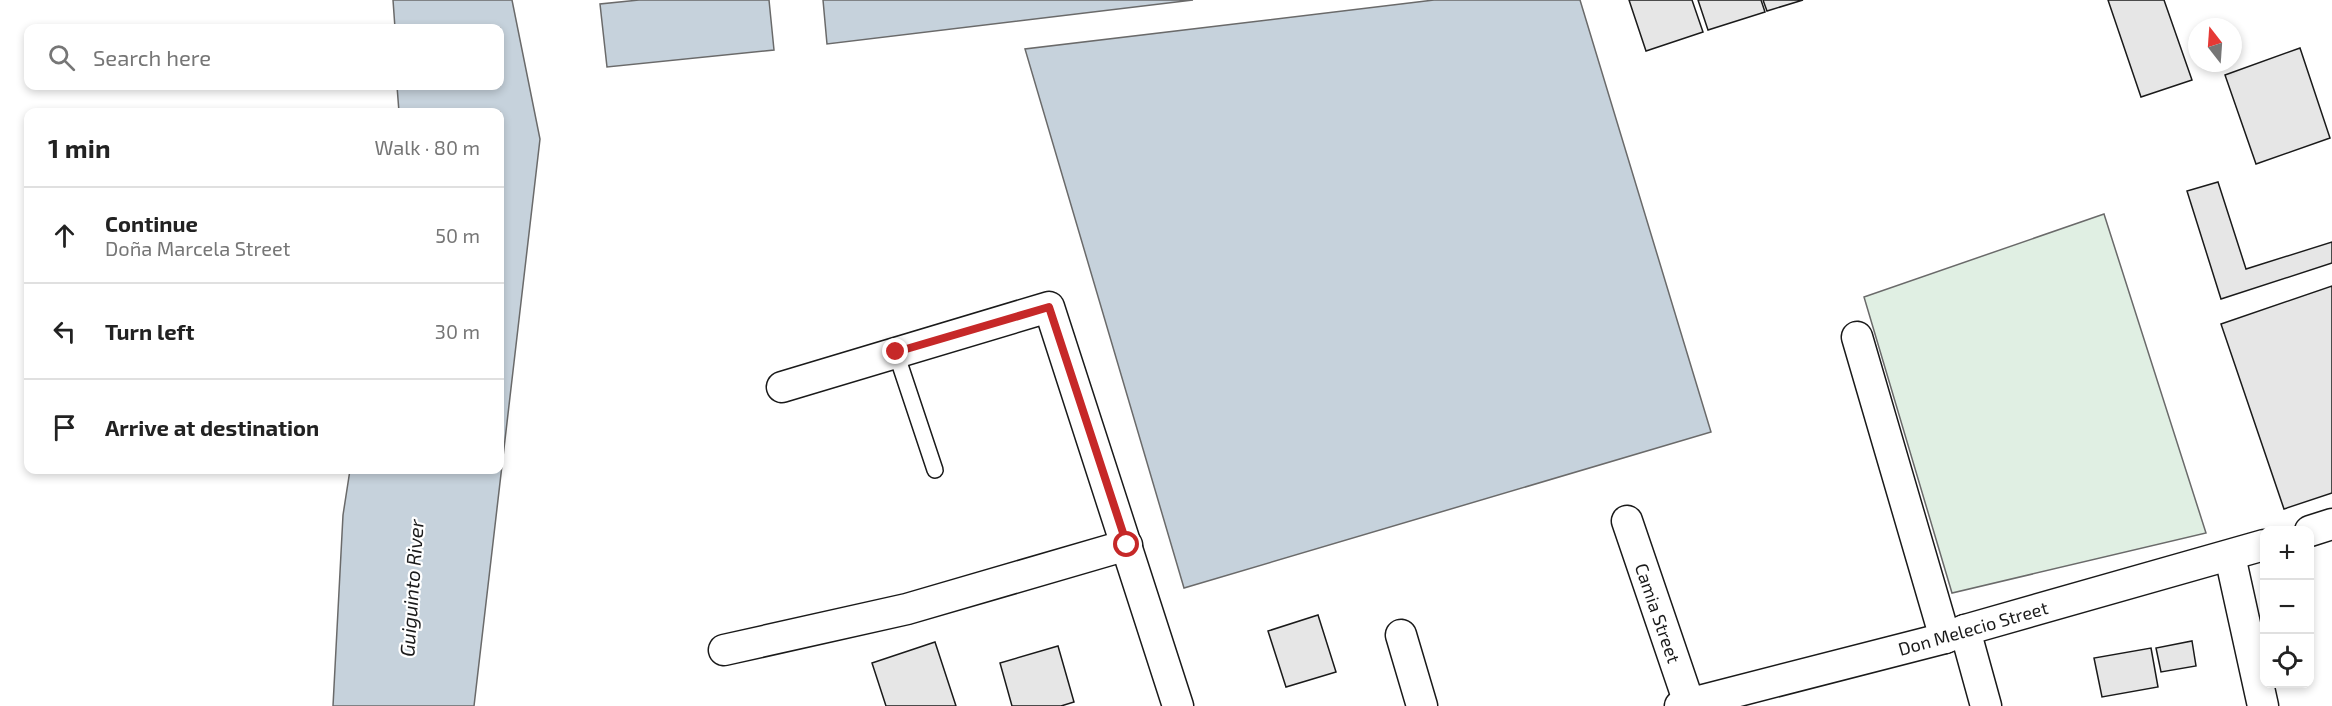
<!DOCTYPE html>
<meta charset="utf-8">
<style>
body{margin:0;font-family:"Exo 2",sans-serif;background:#f6f6f6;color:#222}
.controls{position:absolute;right:18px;bottom:18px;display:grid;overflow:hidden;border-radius:12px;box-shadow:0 3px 9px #0003}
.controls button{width:54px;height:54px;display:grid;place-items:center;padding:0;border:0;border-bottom:2px solid #e0e0e0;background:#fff;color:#222;font:30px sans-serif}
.compass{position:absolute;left:2188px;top:18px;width:54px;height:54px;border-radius:50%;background:#fff;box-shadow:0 3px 9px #0003;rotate:343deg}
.stop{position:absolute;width:18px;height:18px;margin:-14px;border:4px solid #c62828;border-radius:50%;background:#fff}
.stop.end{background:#c62828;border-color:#fff;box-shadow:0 2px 6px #0008}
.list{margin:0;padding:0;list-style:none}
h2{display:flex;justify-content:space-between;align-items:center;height:78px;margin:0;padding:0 24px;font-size:26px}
h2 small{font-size:20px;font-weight:400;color:#767676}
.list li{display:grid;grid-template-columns:39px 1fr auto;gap:18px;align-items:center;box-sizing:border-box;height:96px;padding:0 24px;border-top:2px solid #e0e0e0}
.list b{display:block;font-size:22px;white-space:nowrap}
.list p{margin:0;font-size:20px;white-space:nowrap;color:#767676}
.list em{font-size:20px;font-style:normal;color:#767676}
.icon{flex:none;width:33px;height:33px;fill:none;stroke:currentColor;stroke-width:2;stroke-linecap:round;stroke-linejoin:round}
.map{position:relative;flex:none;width:2332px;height:706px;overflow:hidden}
.search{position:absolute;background:#fff;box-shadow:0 3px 9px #0003;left:24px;top:24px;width:480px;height:66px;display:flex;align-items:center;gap:15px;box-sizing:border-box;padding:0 21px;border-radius:12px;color:#767676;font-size:22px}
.panel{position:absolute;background:#fff;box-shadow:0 3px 9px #0003;left:24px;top:108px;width:480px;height:366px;border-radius:12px}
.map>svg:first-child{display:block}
.green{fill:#e0efe3;stroke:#6a6a6a;stroke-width:1.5}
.water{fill:#c6d2dc;stroke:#6a6a6a;stroke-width:1.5}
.building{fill:#e6e6e6;stroke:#1a1a1a;stroke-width:1.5}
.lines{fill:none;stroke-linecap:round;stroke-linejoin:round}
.lane-casing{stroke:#1a1a1a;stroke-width:18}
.street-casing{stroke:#1a1a1a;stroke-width:33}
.lane{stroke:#fff;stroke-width:15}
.street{stroke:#fff;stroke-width:30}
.route{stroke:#c62828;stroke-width:8}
.labels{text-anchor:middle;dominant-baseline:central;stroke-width:4.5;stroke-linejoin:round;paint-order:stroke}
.street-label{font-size:18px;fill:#1a1a1a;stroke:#fff}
.water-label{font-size:20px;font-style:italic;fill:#1a1a1a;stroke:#fff}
</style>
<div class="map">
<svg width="2332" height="706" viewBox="0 0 2332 706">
<rect width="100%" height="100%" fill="#fff"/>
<!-- green -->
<polygon class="green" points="2104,214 2206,533 1952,593 1864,297"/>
<!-- water -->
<g class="water">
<polygon points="393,0 512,0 540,139 474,706 333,706 343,515 350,470 500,470 500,112 399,112 397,86 500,86 500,28 395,28"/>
<polygon points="639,0 769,0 774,50 607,67 600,4"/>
<polygon points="823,0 1193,0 827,44"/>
<polygon points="1434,0 1580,0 1711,432 1184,588 1025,49"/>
</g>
<!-- building -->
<g class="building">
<polygon points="1629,0 1692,0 1703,32 1646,51"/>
<polygon points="1698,0 1761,0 1765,12 1708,30"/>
<polygon points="1763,0 1803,0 1767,11"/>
<polygon points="2108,0 2164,0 2192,80 2141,97"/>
<polygon points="2300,48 2330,138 2256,164 2225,75"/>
<polygon points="2218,182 2246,269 2332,242 2332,263 2221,299 2187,191"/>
<polygon points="2332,286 2332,493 2284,509 2221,324"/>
<polygon points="1318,615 1336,672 1286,687 1268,631"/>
<polygon points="2192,641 2196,666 2161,672 2156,648"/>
<polygon points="935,642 956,706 886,706 872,663"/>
<polygon points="1058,646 1074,702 1061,706 1012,706 1000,663"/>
<polygon points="2151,648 2158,687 2102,697 2094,658"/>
</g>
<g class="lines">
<defs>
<polyline id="lane" points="896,353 935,470"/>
<g id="street">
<polyline points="1857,337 1945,638"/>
<polyline points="782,387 1049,307 1178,706"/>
<polyline points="1627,521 1690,706"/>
<polyline points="2310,531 2332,524"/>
<polyline points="2230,556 2263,706"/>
<polyline points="1965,630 1986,706"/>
<polyline points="1401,635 1422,706"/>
<polyline points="724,650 907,609 1127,545"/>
<polyline points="1680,706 1945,638 1965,630 2264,545"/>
</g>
</defs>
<!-- lane casing -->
<use href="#lane" class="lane-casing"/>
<!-- street casing -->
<use href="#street" class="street-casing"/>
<!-- lane -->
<use href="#lane" class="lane"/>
<!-- street -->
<use href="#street" class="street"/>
</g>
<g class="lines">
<!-- route -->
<polyline class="route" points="896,352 1049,307 1127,545"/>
</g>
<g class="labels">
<!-- street labels -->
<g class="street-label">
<text transform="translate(1658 613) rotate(71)">Camia Street</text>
<text transform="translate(1973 628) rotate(-16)">Don Melecio Street</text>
</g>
<!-- water labels -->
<g class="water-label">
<text transform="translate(411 588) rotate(-86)">Guiguinto River</text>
</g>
</g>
</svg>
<div class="controls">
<button>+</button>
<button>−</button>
<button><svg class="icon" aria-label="locate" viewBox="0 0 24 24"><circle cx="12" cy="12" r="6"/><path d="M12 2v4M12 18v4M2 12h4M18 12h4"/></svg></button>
</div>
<svg class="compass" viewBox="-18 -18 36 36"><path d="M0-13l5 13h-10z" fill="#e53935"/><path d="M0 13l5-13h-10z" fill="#767676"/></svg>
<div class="stop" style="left:1127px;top:545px"></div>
<div class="stop end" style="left:896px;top:352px"></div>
<div class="search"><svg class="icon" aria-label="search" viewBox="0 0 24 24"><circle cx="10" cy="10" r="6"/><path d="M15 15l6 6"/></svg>Search here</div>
<section class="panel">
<h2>1 min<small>Walk · 80 m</small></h2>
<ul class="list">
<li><svg class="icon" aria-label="ahead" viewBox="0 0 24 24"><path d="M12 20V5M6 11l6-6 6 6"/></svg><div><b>Continue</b><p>Doña Marcela Street</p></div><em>50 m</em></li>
<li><svg class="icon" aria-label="left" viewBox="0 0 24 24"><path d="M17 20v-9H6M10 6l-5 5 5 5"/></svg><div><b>Turn left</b></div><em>30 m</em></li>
<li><svg class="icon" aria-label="arrive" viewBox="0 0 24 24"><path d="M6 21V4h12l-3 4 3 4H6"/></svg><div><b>Arrive at destination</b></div></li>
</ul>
</section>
</div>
